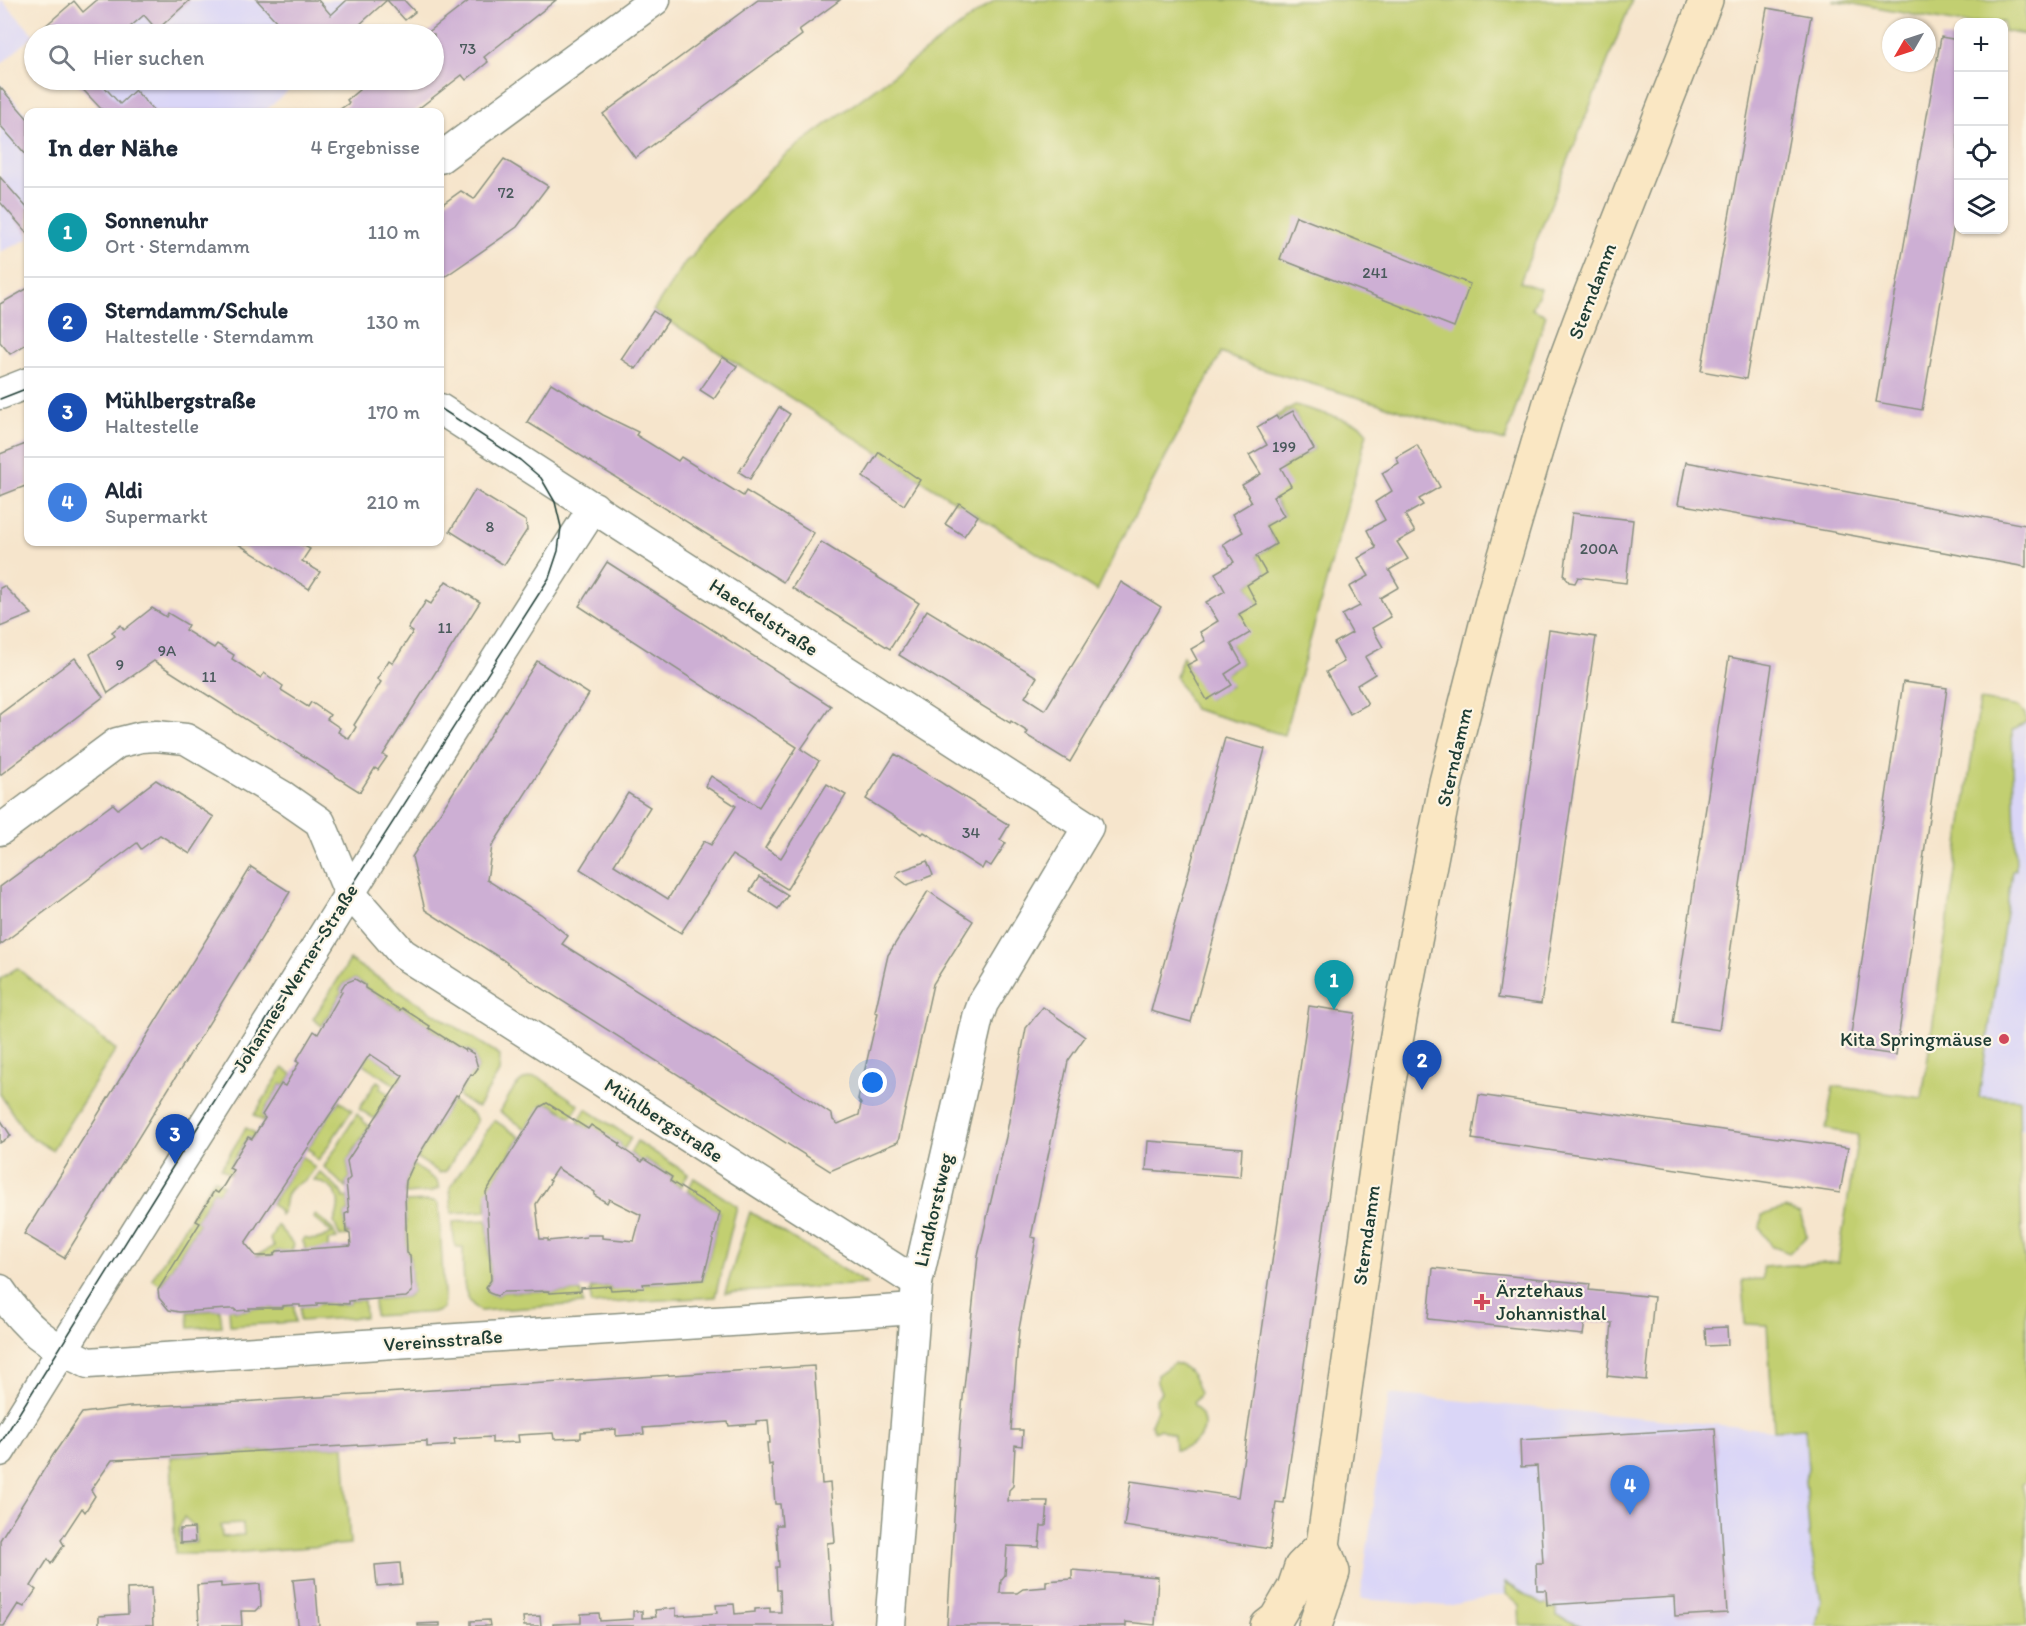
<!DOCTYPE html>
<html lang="de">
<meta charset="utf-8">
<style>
body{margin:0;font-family:Itim,sans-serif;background:#f2f2f3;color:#1f2937}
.controls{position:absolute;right:18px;top:18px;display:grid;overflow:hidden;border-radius:12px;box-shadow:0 2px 4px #0004}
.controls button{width:54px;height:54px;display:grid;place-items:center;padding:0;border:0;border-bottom:2px solid #e0e1e3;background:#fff;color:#1f2937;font:30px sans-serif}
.compass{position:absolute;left:1882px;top:18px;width:54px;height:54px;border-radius:50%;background:#fff;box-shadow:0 2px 4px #0004;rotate:231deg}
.you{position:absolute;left:873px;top:1083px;width:21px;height:21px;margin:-15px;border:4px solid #fff;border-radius:50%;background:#1a73e8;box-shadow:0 0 0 9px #1a73e833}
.badge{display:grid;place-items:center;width:39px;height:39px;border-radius:50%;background:#2563eb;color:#fff;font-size:20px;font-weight:700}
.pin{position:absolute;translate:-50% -50px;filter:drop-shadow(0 2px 3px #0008)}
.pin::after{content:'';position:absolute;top:32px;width:21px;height:18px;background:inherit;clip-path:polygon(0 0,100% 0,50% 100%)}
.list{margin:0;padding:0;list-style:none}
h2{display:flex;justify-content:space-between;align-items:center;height:78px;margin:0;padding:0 24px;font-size:26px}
h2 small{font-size:20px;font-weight:400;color:#747a83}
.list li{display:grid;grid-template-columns:39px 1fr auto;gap:18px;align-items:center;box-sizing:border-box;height:90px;padding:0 24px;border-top:2px solid #e0e1e3}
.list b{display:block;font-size:22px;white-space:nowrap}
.list p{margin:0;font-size:20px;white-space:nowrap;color:#747a83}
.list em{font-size:20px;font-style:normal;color:#747a83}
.icon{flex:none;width:33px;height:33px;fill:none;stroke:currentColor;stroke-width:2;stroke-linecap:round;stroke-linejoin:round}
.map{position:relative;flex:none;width:2026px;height:1626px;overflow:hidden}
.search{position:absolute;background:#fff;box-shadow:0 2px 4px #0004;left:24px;top:24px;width:420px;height:66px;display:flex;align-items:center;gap:15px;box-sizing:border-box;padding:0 21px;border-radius:33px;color:#747a83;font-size:22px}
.panel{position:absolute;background:#fff;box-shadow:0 2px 4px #0004;left:24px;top:108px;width:420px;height:438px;border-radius:12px}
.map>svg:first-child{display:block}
.built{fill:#dad6f7}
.green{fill:#c2cf71;stroke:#708652;stroke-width:1.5;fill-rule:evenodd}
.building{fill:#cdafd4;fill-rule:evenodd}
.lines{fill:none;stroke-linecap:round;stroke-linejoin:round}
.street-casing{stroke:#8a9180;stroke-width:33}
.secondary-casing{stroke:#8a9180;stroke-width:36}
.street{stroke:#fff;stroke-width:30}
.secondary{stroke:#fae7c3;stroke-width:33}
.tram{stroke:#1f3d34;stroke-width:1.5}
.poi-dot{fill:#d1495b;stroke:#fcf5e5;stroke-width:2}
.labels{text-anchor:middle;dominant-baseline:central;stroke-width:4.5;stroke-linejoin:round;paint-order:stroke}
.number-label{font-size:16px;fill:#4a5a5c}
.street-label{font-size:20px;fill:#1f3d34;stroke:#fcf5e5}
.poi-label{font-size:20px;fill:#1f3d34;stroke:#fcf5e5;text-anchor:end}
</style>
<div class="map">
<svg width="2026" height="1626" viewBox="0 0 2026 1626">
<rect width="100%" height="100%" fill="#fcf5e5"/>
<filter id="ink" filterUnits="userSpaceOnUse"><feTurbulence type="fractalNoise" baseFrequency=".0167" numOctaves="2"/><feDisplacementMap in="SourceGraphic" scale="12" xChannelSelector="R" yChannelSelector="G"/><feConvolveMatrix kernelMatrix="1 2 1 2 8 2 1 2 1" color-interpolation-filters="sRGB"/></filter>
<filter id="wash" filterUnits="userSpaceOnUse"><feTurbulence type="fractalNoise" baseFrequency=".008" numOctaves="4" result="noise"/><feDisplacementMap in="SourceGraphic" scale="24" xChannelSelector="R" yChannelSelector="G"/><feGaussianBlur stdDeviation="1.35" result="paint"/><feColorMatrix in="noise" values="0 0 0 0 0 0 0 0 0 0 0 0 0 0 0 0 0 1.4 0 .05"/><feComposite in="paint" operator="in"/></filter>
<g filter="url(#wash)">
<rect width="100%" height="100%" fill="#f6e5cc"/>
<!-- built -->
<g class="built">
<polygon points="0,0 2,0 34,35 0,65"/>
<polygon points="97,0 386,0 348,34 53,34"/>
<polygon points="76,80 300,80 264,112 105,112"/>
<polygon points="0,84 28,116 28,239 0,252"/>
<polygon points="2026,722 2026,1129 2015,1130 1969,1102 1997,976 2012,870 2016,869 2012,730"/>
<polygon points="1389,1394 1774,1430 1805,1428 1808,1469 1805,1480 1810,1543 1821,1599 1816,1626 1582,1626 1556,1616 1550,1608 1505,1583 1506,1594 1447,1606 1360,1599"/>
</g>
<!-- green -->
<g class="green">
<polygon points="995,0 1632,0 1520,282 1541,289 1532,309 1546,315 1505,441 1258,368 1221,353 1118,547 1097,591 653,311 686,261 692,257 706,234 785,155"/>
<polygon points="1832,0 2026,0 2026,35 2004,31 2004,22 1958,23"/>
<polygon points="1295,405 1359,424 1367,433 1284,735 1194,709 1176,677 1183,656 1208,699 1231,686 1225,674 1242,663 1231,644 1239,614 1257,603 1247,585 1266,573 1256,556 1276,544 1266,526 1284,515 1273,497 1281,468 1314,449 1293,411 1278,419 1276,416"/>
<polygon points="1980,700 2019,707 2025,714 2026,722 2012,730 2016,870 2012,871 1979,1097 2019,1099 2022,1242 2026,1267 2026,1481 2022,1485 2026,1502 2026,1626 1816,1626 1821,1599 1810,1543 1805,1480 1808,1469 1805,1428 1774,1430 1767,1325 1745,1324 1742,1280 1763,1279 1763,1267 1838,1262 1858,1135 1826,1129 1833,1086 1922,1098"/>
<polygon points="350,960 500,1055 499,1072 478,1107 474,1106 458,1096 471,1074 473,1075 478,1068 474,1054 467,1049 465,1051 429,1028 430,1026 402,1008 400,1010 365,988 365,985 355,979 345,983 340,990 342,992 322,1026 313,1019"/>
<polygon points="17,968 116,1050 52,1150 26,1134 0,1094 0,979"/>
<polygon points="370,1054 403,1076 397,1086 363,1064"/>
<polygon points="283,1068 292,1074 285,1086 281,1084 262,1115 265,1118 263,1121 254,1115"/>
<path d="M533,1077L540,1078L579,1105L571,1117L551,1104H543L526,1129L500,1112C509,1097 515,1079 533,1077Z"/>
<polygon points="377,1081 382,1084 380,1088 390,1095 375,1119 359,1109"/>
<polygon points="339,1101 352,1110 318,1161 312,1154 313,1152 307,1149"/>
<polygon points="452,1101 474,1115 477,1121 446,1171 440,1173 417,1158"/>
<polygon points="586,1109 631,1138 624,1149 619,1146 621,1144 591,1126 588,1129 578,1122"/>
<polygon points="357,1114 369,1127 347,1161 350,1178 346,1182 346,1188 324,1167"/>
<polygon points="494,1120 520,1137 487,1192 486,1211 452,1213 450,1188"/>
<polygon points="246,1128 255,1133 252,1139 248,1137 229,1167 233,1170 230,1174 221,1168"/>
<polygon points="637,1141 688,1174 680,1187 670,1181 672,1177 645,1159 642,1162 630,1153"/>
<path d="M302,1156L315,1168C312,1171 309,1178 305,1180C299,1184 293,1184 288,1192C283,1200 287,1208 280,1215L279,1210L271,1204Z"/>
<polygon points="413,1165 437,1181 439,1188 431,1192 405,1194 406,1181"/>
<path d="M320,1172L341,1192L344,1198L348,1197L349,1212L345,1214L346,1232L350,1234L340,1237L334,1222C344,1200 337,1186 314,1180Z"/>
<polygon points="694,1178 737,1206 715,1297 591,1304 591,1288 610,1286 611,1290 643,1284 703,1280 720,1212 687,1191"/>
<polygon points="214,1179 224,1185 218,1193 214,1191 196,1220 200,1223 161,1285 152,1279"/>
<polygon points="405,1202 432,1201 437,1202 439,1205 444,1296 443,1308 437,1312 375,1316 374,1300 406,1297 412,1292 410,1255 407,1253"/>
<polygon points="1785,1208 1800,1213 1807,1236 1789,1253 1771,1246 1760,1228 1762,1215"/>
<polygon points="750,1212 867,1284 725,1293"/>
<path d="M315,1214L333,1230L337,1239L328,1240V1249L305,1250L304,1243L302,1242L304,1238C315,1242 322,1238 332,1233L314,1218Z"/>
<path d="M487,1220L491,1280L486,1287L489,1293L497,1296L503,1292L549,1291L550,1293L581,1291L583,1304L480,1311C459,1299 464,1269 463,1247H457L454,1243L453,1222Z"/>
<polygon points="277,1225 294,1245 291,1251 277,1251 273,1256 256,1256 274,1246 270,1240"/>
<polygon points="364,1300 365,1317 300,1321 300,1307 333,1302 333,1305 349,1304 349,1301"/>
<polygon points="294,1305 295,1322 230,1326 229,1309 235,1309 235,1311 249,1310 249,1308 283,1308 283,1306"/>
<polygon points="220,1310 222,1326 189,1328 188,1312"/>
<path d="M1174,1363C1190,1367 1195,1379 1200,1394L1193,1403C1196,1408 1200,1411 1202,1416C1210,1435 1192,1448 1175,1450L1174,1435L1160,1429L1154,1432L1151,1424L1157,1410L1156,1399L1161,1392L1157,1383V1375Z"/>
<path d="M344,1446L350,1544L217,1554H175L171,1457ZM184,1517L195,1527L196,1543L180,1544L179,1529ZM243,1524L244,1535L222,1537L221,1525Z"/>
<polygon points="1505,1582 1542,1605 1548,1603 1550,1608 1556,1608 1556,1616 1582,1626 1520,1626 1519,1605 1506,1594"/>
</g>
<g id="blocks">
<!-- building -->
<g class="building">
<polygon points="97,0 190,0 157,30 144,15 122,34 36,34 74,1 83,12"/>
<polygon points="257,0 318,0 331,15 347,0 404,0 415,12 405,20 387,0 349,34 288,34"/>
<polygon points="470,0 556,0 484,57 488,62 466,80 462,75 414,112 336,112 349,103 347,100 371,80 434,80 434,34 426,34"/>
<polygon points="758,0 840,0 799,30 802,35 635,158 603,114"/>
<polygon points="1767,8 1811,16 1746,379 1701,371"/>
<polygon points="1941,37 1958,40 1958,203 1922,410 1876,402"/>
<polygon points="74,80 98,80 120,104 135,90 155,112 104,112"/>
<polygon points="0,87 28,119 28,157 0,125"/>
<polygon points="504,159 548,186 517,227 446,276 440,274 440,206 461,191 474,199"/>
<polygon points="0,177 28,209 28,234 0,202"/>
<polygon points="1296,216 1470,284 1454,327 1280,259"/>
<polygon points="28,288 28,343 10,354 0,342 0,304"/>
<polygon points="653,311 668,321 636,369 621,359"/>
<polygon points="723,357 737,366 714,399 700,390"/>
<polygon points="551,383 603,415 638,432 636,435 678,461 681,457 743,496 746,491 814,533 783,582 527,422"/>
<polygon points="779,407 790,414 750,479 739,472"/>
<polygon points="1293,411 1314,449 1281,468 1291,486 1273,497 1284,516 1266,526 1276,544 1256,556 1266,573 1247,585 1257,604 1239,614 1250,633 1231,644 1242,663 1225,674 1232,685 1207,700 1187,665 1197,660 1191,649 1205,641 1200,632 1218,621 1206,602 1225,591 1215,573 1234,562 1223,544 1243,532 1232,514 1252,502 1242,485 1261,474 1249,455 1267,445 1257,427 1276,416 1278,419"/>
<polygon points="28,443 28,485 0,496 0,454"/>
<polygon points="1417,445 1440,487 1419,499 1423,505 1405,515 1415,532 1397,542 1408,559 1389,570 1399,587 1380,598 1391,617 1372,628 1383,647 1365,657 1375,674 1357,685 1368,704 1350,714 1326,672 1344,662 1334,643 1352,633 1342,615 1360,606 1349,587 1369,576 1358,558 1376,548 1367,530 1385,520 1375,502 1392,491 1382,473 1399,463 1396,457"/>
<polygon points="879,452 920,480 904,505 863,477"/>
<polygon points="1686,462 2026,525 2026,567 1678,504"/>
<polygon points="475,490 526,521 527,530 504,565 450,531"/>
<polygon points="959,503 978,516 964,536 945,524"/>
<polygon points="1572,513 1633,520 1626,583 1578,577 1575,583 1569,582 1566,578 1566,576 1564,576"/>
<polygon points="235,542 297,542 310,549 302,561 320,572 309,589"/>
<polygon points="821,542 919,603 890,649 792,588"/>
<polygon points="607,562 831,706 801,749 819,761 765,848 781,858 827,784 846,795 787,889 732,855 681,933 580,869 628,793 650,807 614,865 668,899 704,841 711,845 736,806 705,786 711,776 759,807 797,747 579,606"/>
<polygon points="446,581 480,602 383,755 387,757 378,770 375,768 360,792 154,661 108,693 90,654 115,636 112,632 121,625 124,630 152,608 166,617 168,613 188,625 185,630 214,648 217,644 234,655 232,659 261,678 264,673 283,686 281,690 308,707 311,702 330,715 327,719 340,728 338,732 349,739 356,727 354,725 381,682 377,679 389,660 393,663 413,632 408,629 426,601 431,604"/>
<polygon points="1121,582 1161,607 1070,762 1026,735 1028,732 1011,721 1010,723 899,655 927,610 1037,677 1025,697 1045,710 1106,610"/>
<polygon points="4,586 32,614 0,627 0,588"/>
<polygon points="1549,630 1596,637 1541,1004 1498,998"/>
<polygon points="1729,657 1772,665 1719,1030 1673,1023"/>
<polygon points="75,658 103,697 0,775 0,714"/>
<polygon points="537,661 589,694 492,846 487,880 541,914 568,936 562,944 807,1098 832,1115 833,1120 838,1124 859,1115 861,1104 858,1099 878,1013 875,1012 888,955 928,891 973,921 933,984 898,1142 830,1171 537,985 502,959 425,910 412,857"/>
<polygon points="1903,682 1947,688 1896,1055 1849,1048"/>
<polygon points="1225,738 1265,749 1191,1022 1151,1011"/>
<polygon points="895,754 1009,825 1000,840 1006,843 991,866 985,863 982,869 924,832 922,834 866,799"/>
<polygon points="156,780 214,817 190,854 160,835 141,849 137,843 0,945 0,887 113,804 118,809"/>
<polygon points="927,861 933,875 907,885 896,876 898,872"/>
<polygon points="251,867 290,892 64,1258 24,1234"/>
<polygon points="759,877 788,895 778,909 750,891"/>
<path d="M355,979L365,985V988L400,1010L402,1008L430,1026L429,1028L465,1051L466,1049L474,1054L478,1068L473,1075L471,1074L458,1096L456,1095L415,1161L406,1181L405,1194L407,1253L410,1255L412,1292L406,1297L349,1301V1304L317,1303V1306L300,1307V1305H294L283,1306V1308H249L250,1310L235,1311V1309H229L179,1312L169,1310L159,1298L158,1290L200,1223L196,1221L214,1191L218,1193L224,1185L233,1170L229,1168L248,1137L252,1139L265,1118L262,1115L281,1084L285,1086L292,1074L299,1063L296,1061L314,1031L318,1034L342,992L340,991L345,983ZM370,1054L403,1076L347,1161L350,1178L346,1182L349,1212L345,1214L346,1232L350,1234L351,1246L277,1251L273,1256H256L245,1243Z"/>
<polygon points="1309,1006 1355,1013 1284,1503 1276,1502 1270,1549 1124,1526 1131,1481 1238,1497"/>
<polygon points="1043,1007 1085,1037 1068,1061 1031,1237 1036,1238 1019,1329 1011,1430 1023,1430 1022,1446 1015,1445 1013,1486 1009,1490 1008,1501 1048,1501 1046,1526 1041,1526 1039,1547 1007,1546 1005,1575 1001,1580 1000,1593 1017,1593 1023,1589 1046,1587 1046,1581 1072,1579 1072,1570 1158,1577 1155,1625 1126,1622 1126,1626 947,1626 960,1426 978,1256 1006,1137 1026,1028"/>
<polygon points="1479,1095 1848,1148 1840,1193 1472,1139"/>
<path d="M547,1103L588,1129L591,1125L621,1144L619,1146L642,1162L644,1159L672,1177L670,1181L720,1212L703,1280L643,1284L644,1288L611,1290L610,1286L581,1288V1291L550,1293L549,1291L503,1292L497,1296L489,1293L486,1287L491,1280L486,1192L540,1107ZM557,1168L595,1192L594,1195L607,1203L609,1199L641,1215L634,1241L602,1238V1235H587L586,1237L548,1241V1239H540L536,1204L551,1181L549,1180Z"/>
<polygon points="0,1119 11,1136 0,1143"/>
<polygon points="1148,1141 1242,1148 1240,1177 1146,1170"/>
<polygon points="1433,1268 1590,1284 1589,1290 1654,1297 1646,1380 1607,1376 1612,1323 1585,1321 1583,1335 1428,1319"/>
<polygon points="1727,1327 1728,1345 1706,1346 1705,1328"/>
<polygon points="814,1366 822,1484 830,1483 835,1542 827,1543 832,1626 553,1626 553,1624 581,1623 581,1614 599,1613 600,1621 633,1619 633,1611 642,1611 642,1618 656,1617 655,1610 676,1608 676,1616 717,1613 716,1605 734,1604 735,1614 755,1612 755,1609 770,1608 770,1612 781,1612 780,1590 777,1590 776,1567 779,1567 776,1525 782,1525 780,1504 775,1504 772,1464 769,1465 767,1443 770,1443 768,1420 756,1421 756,1424 729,1426 728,1422 643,1428 644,1434 616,1436 616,1429 581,1432 581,1438 554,1439 553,1433 518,1435 519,1442 492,1443 492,1437 454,1439 455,1445 427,1447 427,1441 112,1460 91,1490 95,1496 85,1512 82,1508 61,1540 64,1545 51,1564 48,1559 31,1586 36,1590 24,1607 18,1604 4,1626 0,1626 0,1540 53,1455 82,1413 129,1407 241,1402"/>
<polygon points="1715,1428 1727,1613 1675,1616 1674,1597 1547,1605 1546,1590 1537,1590 1536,1563 1543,1563 1537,1466 1521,1467 1520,1440"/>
<polygon points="194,1528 195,1542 180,1543 180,1529"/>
<polygon points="400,1563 402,1584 377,1586 375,1565"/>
<polygon points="315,1578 319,1626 301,1626 298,1624 293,1580"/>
<polygon points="221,1583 221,1587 260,1584 261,1606 256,1611 241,1611 242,1626 199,1626 197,1585"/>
<polygon points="151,1588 153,1626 99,1626 99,1616 128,1614 127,1589"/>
<polygon points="540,1616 541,1626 524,1626 523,1617"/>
<polygon points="489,1620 490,1626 471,1626 471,1621"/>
<polygon points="440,1623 440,1626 418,1626 418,1624"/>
</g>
</g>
</g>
<g filter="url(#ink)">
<use href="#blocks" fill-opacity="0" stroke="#8a9180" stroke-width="1.5"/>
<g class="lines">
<defs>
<g id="street">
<polyline points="440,158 655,0"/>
<polyline points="0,394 28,383"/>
<polyline points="440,409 1088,827 996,982 983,1003 978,1017 917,1283 890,1626"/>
<polyline points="0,830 117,743 141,737 156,736 186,739 284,797 320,822 349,892 403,954 917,1283"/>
<path d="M0,1290C26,1329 46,1344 88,1363L915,1309"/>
<path d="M0,1451C92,1301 186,1153 280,1005C384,839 487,671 594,507"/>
</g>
<g id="secondary">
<polyline points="1267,1626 1276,1619 1294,1588 1301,1567 1323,1545"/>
<polyline points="1315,1626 1333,1572 1323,1545 1387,1092 1401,1013 1446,782 1494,593 1552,396 1581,318 1706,0"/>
</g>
</defs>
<!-- street casing -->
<use href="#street" class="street-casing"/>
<!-- secondary casing -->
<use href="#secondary" class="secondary-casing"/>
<!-- street -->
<use href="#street" class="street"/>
<!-- secondary -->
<use href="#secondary" class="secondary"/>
<!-- tram -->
<g class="tram">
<polyline points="0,399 28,388"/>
<polyline points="0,1444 192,1136 549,578 558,551 561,527 555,502 541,478 520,460 440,408"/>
</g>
</g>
</g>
<!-- markers -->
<g class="poi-dot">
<circle cx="2004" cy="1039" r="6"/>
<path d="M1479 1293h6v6h6v6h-6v6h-6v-6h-6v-6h6z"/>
</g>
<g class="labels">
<!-- number labels -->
<g class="number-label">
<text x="468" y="48">73</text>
<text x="506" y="192">72</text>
<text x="1375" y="272">241</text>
<text x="1284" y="446">199</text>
<text x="490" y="526">8</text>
<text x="1599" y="548">200A</text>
<text x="445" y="627">11</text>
<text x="167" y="650">9A</text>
<text x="120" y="664">9</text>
<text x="209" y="676">11</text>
<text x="971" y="832">34</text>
</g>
<!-- street labels -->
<g class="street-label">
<text transform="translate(1592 291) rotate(-69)">Sterndamm</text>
<text transform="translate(764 617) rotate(33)">Haeckelstraße</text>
<text transform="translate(1454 757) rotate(-77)">Sterndamm</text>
<text transform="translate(295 978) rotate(-58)">Johannes-Werner-Straße</text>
<text transform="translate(664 1120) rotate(33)">Mühlbergstraße</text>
<text transform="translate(933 1210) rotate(-77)">Lindhorstweg</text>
<text transform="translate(1366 1235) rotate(-82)">Sterndamm</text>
<text transform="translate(443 1340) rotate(-4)">Vereinsstraße</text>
</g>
<!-- poi labels -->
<g class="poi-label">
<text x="1992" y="1039">Kita Springmäuse</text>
<text x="1496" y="1290" text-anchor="start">Ärztehaus<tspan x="1496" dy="23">Johannisthal</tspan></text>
</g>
</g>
</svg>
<div class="controls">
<button>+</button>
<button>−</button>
<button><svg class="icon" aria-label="locate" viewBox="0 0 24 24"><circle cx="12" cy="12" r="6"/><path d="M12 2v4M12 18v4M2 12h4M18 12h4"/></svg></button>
<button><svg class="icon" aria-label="layers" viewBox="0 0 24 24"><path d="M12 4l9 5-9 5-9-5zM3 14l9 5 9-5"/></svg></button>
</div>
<svg class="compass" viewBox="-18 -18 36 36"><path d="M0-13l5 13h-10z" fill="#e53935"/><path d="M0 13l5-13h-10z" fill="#747a83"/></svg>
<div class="you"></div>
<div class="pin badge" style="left:1334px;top:1010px;background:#0f9aa8">1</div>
<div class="pin badge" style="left:1422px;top:1090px;background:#1a4fb4">2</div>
<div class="pin badge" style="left:175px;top:1164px;background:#1a4fb4">3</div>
<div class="pin badge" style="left:1630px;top:1515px;background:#3f7fe0">4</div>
<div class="search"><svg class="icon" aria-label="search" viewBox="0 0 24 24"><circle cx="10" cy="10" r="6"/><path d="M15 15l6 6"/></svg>Hier suchen</div>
<section class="panel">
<h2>In der Nähe<small>4 Ergebnisse</small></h2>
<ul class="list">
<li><span class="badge" style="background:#0f9aa8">1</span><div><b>Sonnenuhr</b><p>Ort · Sterndamm</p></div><em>110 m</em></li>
<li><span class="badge" style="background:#1a4fb4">2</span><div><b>Sterndamm/Schule</b><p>Haltestelle · Sterndamm</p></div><em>130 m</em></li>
<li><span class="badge" style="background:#1a4fb4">3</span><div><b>Mühlbergstraße</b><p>Haltestelle</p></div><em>170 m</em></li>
<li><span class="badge" style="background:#3f7fe0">4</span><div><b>Aldi</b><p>Supermarkt</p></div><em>210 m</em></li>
</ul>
</section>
</div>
